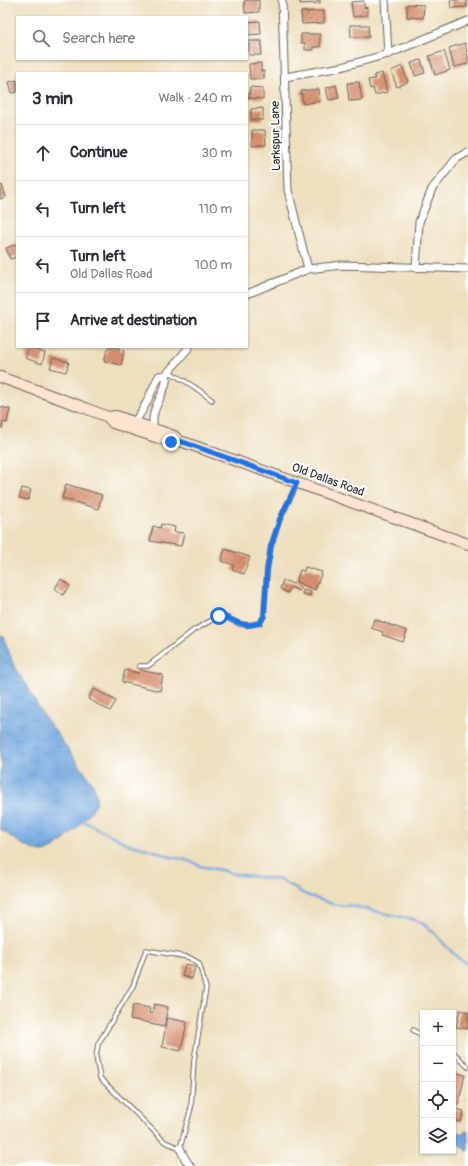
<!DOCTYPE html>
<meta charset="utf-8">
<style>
body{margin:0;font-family:Pangolin,sans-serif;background:#f7f7f7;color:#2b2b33}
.controls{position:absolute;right:12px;bottom:12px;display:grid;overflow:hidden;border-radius:0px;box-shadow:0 1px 3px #0004}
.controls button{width:36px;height:36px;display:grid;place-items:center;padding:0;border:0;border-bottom:1px solid #e1e1e2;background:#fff;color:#2b2b33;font:20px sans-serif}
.stop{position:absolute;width:12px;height:12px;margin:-9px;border:3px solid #1a73e8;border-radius:50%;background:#fff}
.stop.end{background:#1a73e8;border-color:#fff;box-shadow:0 1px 4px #0008}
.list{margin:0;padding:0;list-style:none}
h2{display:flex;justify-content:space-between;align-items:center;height:52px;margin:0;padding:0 16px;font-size:17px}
h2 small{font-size:13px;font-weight:400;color:#7c7c81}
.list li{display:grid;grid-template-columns:26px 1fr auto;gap:12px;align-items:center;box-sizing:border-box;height:56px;padding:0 16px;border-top:1px solid #e1e1e2}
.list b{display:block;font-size:15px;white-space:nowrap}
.list p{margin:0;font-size:13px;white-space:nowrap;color:#7c7c81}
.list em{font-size:13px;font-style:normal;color:#7c7c81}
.icon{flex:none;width:22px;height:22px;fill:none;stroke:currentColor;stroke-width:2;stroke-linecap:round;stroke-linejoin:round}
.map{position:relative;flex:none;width:468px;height:1166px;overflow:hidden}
.search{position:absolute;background:#fff;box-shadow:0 1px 3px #0004;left:16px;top:16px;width:232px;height:44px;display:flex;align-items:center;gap:10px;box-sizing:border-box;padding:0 14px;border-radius:0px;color:#7c7c81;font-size:15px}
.panel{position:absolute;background:#fff;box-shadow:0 1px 3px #0004;left:16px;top:72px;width:232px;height:276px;border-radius:0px}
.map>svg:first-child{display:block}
.water{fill:url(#water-ripples);stroke:#47627e}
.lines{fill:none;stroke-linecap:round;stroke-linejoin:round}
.stream{stroke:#72a7df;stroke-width:2.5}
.building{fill:url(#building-hatch)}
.lane-casing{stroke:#666055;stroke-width:5.5}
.street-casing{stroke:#666055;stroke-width:9}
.secondary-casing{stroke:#666055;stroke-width:12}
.lane{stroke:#fff;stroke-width:3.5}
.street{stroke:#fff;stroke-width:7}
.secondary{stroke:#fde4d0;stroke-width:10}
.route{stroke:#1a73e8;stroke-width:5}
.labels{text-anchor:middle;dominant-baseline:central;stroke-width:4;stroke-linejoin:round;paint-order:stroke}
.street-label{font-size:12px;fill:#1c1c1c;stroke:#fff}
</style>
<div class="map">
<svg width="468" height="1166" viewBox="0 0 468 1166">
<defs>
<pattern id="water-ripples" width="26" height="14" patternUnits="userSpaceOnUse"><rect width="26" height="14" fill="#72a7df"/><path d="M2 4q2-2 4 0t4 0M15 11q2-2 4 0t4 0" fill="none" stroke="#5d87b4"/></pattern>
<pattern id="building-hatch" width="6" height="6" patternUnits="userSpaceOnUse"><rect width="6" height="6" fill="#da9270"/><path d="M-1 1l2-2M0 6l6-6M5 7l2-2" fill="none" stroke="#b0765b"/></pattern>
</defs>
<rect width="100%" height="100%" fill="#fff"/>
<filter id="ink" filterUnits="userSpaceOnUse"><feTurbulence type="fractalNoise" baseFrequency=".025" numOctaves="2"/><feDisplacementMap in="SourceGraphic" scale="8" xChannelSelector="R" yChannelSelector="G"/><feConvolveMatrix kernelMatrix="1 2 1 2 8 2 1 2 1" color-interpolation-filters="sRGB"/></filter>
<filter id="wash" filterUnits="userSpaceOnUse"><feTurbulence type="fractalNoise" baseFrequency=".012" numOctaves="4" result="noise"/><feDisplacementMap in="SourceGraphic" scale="16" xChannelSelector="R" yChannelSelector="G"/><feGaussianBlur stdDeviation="0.9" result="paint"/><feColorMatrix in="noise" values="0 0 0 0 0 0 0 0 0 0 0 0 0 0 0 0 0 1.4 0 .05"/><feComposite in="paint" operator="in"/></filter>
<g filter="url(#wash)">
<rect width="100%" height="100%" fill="#eedfbe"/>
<!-- water -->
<g class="water">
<path d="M0,634L3,636L15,669L26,684L39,709L93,784C95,790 97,796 96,802C92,815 57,851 43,852C30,852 11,836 0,829V771C3,767 2,763 0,759Z"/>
<polygon points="468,1130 468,1152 458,1143 453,1141 453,1133 457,1132 462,1134"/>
</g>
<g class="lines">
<!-- stream -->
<path class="stream" d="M81,820L128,844L158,852C168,859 191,858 200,866L225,871L228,873L281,880L304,894L332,904L344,906L348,905L415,920C433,927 440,941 453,953C457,958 463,961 468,965"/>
</g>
<g id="blocks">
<!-- building -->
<g class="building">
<polygon points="251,0 259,0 259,12 245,13 244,1"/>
<polygon points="300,0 320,0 320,3 300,4"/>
<polygon points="450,0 467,0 467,7 451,8"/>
<polygon points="364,1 364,8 367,7 367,15 353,17 351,2"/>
<polygon points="407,4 424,5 423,18 407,17"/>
<polygon points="324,11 324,23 302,24 301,12"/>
<polygon points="260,21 261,34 248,35 247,22"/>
<polygon points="350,25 368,25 369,37 351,37"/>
<polygon points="301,34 320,34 320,47 313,47 313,50 305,50 305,43 301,43"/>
<polygon points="249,41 262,41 261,55 249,55"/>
<polygon points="465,43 468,56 468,64 454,67 449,48"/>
<polygon points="444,51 450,70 435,75 429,56"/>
<polygon points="421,60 425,73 415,76 411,63"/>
<polygon points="261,63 261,71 264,71 264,79 250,79 249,64"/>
<polygon points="402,66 408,82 397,87 391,71"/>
<polygon points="382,73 387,92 375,95 373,88 370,89 368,80 375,79 374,75"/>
<polygon points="17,80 17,92 12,93 9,82"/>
<polygon points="359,82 362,100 349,101 347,83"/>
<polygon points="336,85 339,98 329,100 326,88"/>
<polygon points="250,87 263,88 263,99 249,98"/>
<polygon points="319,89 320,101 303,104 301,91"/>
<polygon points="263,108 263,120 251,120 251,109"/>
<polygon points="252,130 265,130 266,145 252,146"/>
<polygon points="2,185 6,197 0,199 0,186"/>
<polygon points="17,244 17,257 10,259 6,248"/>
<polygon points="29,347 35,347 34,349 45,353 42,364 25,358"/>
<polygon points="108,347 119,347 119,350 124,351 121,365 104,361"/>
<polygon points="53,358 69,362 66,372 50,368"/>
<polygon points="0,407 10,409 7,423 3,422 2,428 0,427"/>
<polygon points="66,484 102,495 98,509 62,498"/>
<polygon points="22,488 31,490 28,500 19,498"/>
<polygon points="161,524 175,527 174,532 184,533 181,546 150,541 153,526 160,528"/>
<polygon points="225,549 250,557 244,574 232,570 234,565 221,561"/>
<polygon points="305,567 322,572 315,590 296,582 300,570 304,571"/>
<polygon points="61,579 70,586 63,595 55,588"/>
<polygon points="283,580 301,587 299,591 291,587 288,593 280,589"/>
<polygon points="303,590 311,592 310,596 302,594"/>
<polygon points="374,619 407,631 403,642 382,635 383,632 371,628"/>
<polygon points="125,670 139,673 140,670 163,675 160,691 122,682"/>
<polygon points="94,689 116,701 110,711 88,699"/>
<polygon points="185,964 195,966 192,979 182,976"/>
<polygon points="154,1004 168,1007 164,1027 150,1024 150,1023 130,1019 133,1005 150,1008 149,1013 152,1014"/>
<polygon points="460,1010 468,1012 468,1029 456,1027"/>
<polygon points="167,1018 187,1022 181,1051 162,1047"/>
<polygon points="453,1072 465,1075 458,1105 453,1104"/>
<polygon points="453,1108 464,1111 461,1122 453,1120"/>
</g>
</g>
</g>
<g filter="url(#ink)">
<use href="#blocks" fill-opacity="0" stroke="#666055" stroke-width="1"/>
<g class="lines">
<defs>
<g id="lane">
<polyline points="168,371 193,386 212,400"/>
<polyline points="139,666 148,666 194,630 219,616 225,617 240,624 248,625 260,623 264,616 267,570 271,546 280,519 297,484"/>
<polygon points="146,950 188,957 199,963 206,988 194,1060 191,1108 180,1148 165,1142 100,1078 96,1057 98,1044 133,986"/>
<polyline points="413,1030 423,1036"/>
<polyline points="453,1052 468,1067"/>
</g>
<g id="street">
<polyline points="282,0 288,190 308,269"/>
<polyline points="385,0 388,54"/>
<polyline points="285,77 341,67 388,54 468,21"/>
<polyline points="416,268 419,222 432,189 456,159 468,152"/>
<polyline points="247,294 308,269 342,265 468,269"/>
<path d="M134,422C146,409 151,391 159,376L166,375L189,347"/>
<path d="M154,429C148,407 169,392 166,375"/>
<polyline points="180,1148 184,1157 190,1166"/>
</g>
<g id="secondary">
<polyline points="0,377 80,406 108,417 113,423 171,442 179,441 186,443 468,544"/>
<polyline points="108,417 116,416 174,436 179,441"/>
</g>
</defs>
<!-- lane casing -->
<use href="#lane" class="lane-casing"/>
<!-- street casing -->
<use href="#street" class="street-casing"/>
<!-- secondary casing -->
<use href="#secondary" class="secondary-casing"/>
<!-- lane -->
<use href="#lane" class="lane"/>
<!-- street -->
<use href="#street" class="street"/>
<!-- secondary -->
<use href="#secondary" class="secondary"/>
</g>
</g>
<g class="lines" filter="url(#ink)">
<!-- route -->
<path class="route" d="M171,442L179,441L186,443L297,483L280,519L271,546L267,570L264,616L260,623C256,624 251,625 247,625C237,624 229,617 219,616"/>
</g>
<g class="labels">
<!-- street labels -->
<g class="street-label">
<text transform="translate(276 136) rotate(-91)">Larkspur Lane</text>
<text transform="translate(328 480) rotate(20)">Old Dallas Road</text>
</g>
</g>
</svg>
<div class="controls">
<button>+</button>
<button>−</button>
<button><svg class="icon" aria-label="locate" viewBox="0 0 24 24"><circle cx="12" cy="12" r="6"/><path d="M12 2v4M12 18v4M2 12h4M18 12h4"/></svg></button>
<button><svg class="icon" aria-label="layers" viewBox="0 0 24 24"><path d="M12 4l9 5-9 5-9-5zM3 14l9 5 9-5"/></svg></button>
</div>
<div class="stop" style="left:219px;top:616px"></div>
<div class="stop end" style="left:171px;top:442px"></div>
<div class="search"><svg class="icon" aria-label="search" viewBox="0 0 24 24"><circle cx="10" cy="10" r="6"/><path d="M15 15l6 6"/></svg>Search here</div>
<section class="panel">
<h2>3 min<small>Walk · 240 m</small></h2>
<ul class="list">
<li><svg class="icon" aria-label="ahead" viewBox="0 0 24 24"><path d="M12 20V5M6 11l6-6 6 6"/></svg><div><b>Continue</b></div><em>30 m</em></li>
<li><svg class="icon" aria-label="left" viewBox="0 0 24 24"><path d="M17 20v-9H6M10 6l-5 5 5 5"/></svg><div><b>Turn left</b></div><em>110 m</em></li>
<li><svg class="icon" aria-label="left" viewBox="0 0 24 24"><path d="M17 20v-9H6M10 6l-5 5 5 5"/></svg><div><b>Turn left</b><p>Old Dallas Road</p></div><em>100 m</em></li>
<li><svg class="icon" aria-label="arrive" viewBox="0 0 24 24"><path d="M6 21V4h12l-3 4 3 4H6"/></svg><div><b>Arrive at destination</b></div></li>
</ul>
</section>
</div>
